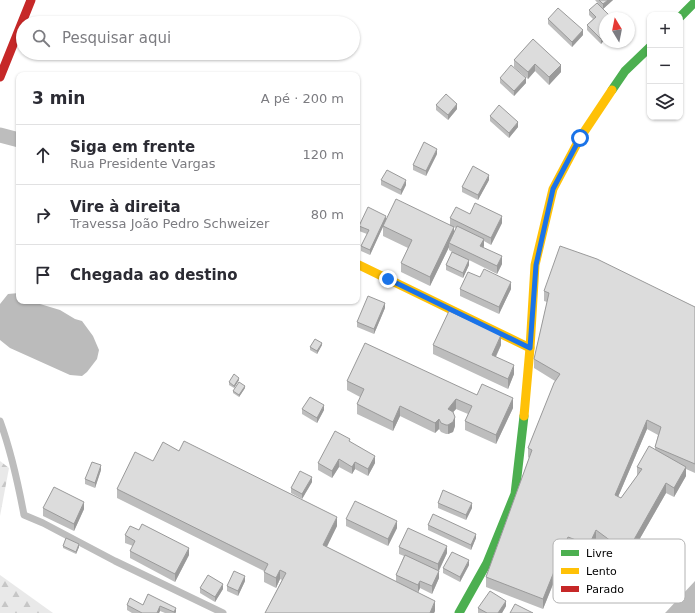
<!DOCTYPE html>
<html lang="pt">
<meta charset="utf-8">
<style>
body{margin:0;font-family:"DejaVu Sans",sans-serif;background:#f2f2f3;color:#2b2b33}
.controls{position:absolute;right:12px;top:12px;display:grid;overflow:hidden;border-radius:8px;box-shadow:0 1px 3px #0004}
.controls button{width:36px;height:36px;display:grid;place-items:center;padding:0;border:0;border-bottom:1px solid #e1e1e2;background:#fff;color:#2b2b33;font:20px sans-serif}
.compass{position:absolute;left:599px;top:12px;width:36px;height:36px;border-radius:50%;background:#fff;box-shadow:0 1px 3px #0004;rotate:350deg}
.stop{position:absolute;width:12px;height:12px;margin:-9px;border:3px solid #1a73e8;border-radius:50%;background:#fff}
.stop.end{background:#1a73e8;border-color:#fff;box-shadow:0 1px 4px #0008}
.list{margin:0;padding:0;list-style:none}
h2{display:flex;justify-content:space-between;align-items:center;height:52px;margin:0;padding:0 16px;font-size:17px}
h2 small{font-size:13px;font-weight:400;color:#7c7c81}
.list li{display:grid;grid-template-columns:26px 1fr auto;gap:12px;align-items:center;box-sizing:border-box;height:60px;padding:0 16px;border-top:1px solid #e1e1e2}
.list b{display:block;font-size:15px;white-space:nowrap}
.list p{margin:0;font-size:13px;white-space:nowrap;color:#7c7c81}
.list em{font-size:13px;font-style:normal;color:#7c7c81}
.icon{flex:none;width:22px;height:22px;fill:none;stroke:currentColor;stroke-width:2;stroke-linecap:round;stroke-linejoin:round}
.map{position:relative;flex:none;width:695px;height:613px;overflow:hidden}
.search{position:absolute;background:#fff;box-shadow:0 1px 3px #0004;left:16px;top:16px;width:344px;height:44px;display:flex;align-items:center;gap:10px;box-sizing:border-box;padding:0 14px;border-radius:22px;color:#7c7c81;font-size:15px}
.panel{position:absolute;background:#fff;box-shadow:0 1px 3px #0004;left:16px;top:72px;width:344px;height:232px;border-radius:8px}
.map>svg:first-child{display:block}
.forest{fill:url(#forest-firs)}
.water{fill:#bbb}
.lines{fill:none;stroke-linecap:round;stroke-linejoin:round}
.lane{stroke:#bdbdbd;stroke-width:7}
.street{stroke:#bdbdbd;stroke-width:15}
.fast{stroke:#4caf50;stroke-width:9}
.slow{stroke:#ffc107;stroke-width:9}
.jam{stroke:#c62828;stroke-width:9}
.wall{fill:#bdbdbd;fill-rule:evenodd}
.shaded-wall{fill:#9a9a9a}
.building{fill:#dcdcdc;stroke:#9a9a9a}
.route{stroke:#1a73e8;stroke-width:5}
.key{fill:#fff;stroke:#b2b2b2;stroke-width:1}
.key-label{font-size:11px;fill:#000}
</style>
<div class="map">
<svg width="695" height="613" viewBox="0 0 695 613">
<defs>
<pattern id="forest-firs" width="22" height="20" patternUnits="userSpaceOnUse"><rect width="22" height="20" fill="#e9e9e9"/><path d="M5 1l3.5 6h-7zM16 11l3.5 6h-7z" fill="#c6c6c6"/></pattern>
</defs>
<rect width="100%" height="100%" fill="#fff"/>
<!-- forest -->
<g class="forest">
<polygon points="0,461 9,468 0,516"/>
<polygon points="0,575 53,613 0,613"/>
</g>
<!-- water -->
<g class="water">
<polygon points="19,293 19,301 35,301 40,304 60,310 75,319 82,321 93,336 99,350 97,359 87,372 82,376 70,375 10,348 0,340 0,304 8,294"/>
<polygon points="695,581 695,613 665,613 666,612"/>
</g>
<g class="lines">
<!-- lane -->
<path class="lane" d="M0,421C11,451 18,483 24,515L43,523L115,561L223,613"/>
<!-- street -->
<polyline class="street" points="0,135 19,140"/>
<!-- fast -->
<g class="fast">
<polyline points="680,17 695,2"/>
<polyline points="612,90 625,71 650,47"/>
<polyline points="459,613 487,563 515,494 524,416"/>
</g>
<!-- slow -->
<g class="slow">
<polyline points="357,264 530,348"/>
<polyline points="524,416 530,348 535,265 553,189 580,138 612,90"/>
</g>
<!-- jam -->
<polyline class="jam" points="0,77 31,0"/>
</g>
<!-- wall -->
<g class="wall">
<polygon points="595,0 613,0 603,9"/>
<polygon points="589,10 605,18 605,39 601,44 587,30 587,25 593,19 589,15"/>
<polygon points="548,19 583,35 572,47 548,24"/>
<polygon points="533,39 561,72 549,85 535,71 528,79 514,67 514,60"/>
<polygon points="500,78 526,83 514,96 500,83"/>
<polygon points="436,105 457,109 448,120 436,110"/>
<polygon points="490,116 518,127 509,138 490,121"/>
<polygon points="437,154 426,176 413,170 413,165"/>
<polygon points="381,180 406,185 401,195 381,185"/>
<polygon points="489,180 478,200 462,192 462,187"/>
<path d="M470,214L502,223L491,245L484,241V246L483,248L502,264L497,274L469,260V265L463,278L446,270V265L452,252L449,250V247L430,286L401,272V263L408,248L383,236V227L370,255L361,251V246L367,234L359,231V226L386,220L450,225V218ZM454,227L456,228L454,233Z"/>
<polygon points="480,277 511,289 499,314 460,296 460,289"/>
<path d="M544,291L695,307V473L686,469V476L674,497L666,493L623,568L611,562L612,551L596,539L589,555L568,547L543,609L486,587V577L529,458L528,457V448L555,381L534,368V359L547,302L544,301ZM647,429L658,435L655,447V449L637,467V476L621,498L618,497Z"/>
<polygon points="385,308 374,334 357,327 357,322"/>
<polygon points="322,345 317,354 310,350 310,347"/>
<polygon points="433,345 501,345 496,357 514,374 508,389 433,354"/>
<polygon points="239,380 234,388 229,385 229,382"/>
<polygon points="347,381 477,395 513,408 496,444 465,430 465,421 468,414 456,409 453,412 455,426 453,432 448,434 446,434 441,432 439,429 435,433 400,416 393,431 357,414 357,404 360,397 347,390"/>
<polygon points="245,388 239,397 233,393 233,391"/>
<polygon points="302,409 324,410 317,423 302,414"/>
<polygon points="350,442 375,463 368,476 355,469 352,474 339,467 332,478 318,470 318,463"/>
<polygon points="153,461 337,526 326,547 396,581 396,575 404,556 399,554 399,547 447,553 439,571 439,578 432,594 420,588 418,592 435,611 434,613 265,613 282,580 280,579 276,588 264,582 264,571 117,498 117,489"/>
<polygon points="101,470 95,488 85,484 85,479"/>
<polygon points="312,482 302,499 291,493 291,488"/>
<polygon points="438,503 472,508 466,520 438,508"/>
<polygon points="43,508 84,509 74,531 43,516"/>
<polygon points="346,519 397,528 388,546 346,526"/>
<polygon points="428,525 476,538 471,550 428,530"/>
<polygon points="139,530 189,555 175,582 130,558 130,551 133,546 125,543 125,535"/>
<polygon points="63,546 79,547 76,554 63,548"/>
<polygon points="469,565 460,582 443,573 443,568"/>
<polygon points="592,574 575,603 556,592 556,587"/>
<polygon points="245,581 238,596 227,591 227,586"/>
<polygon points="200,588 223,589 215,602 200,593"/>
<polygon points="148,594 176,612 176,613 165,613 160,611 159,613 132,613 127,610 127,605 143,605"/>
<polygon points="506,606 502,613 478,613 478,608"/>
</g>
<!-- shaded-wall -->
<g class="shaded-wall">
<polygon points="608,0 613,0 603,9 603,4"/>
<polygon points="583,30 583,35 572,47 572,42"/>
<polygon points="605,34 605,39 601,44 601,39"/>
<polygon points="535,64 535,71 528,79 528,72"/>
<polygon points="561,65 561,72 549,85 549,77"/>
<polygon points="526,78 526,83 514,96 514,91"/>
<polygon points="457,104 457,109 448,120 448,115"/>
<polygon points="518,122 518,127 509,138 509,133"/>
<polygon points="437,149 437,154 426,176 426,171"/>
<polygon points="489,175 489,180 478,200 478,195"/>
<polygon points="406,180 406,185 401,195 401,190"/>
<polygon points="386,216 386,220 370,255 370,250"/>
<polygon points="502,216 502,223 491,245 491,238"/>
<polygon points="454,227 454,236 449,243 449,247 430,286 430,277"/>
<polygon points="484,239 484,246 480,253 480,246"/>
<polygon points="502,256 502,264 497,274 497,266"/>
<polygon points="469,260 469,265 463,278 463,273"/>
<polygon points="511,282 511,289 499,314 499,307"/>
<polygon points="385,303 385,308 374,334 374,329"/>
<polygon points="501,335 501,345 492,364 492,355"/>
<polygon points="322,343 322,345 317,354 317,351"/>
<polygon points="514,365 514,374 508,389 508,379"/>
<polygon points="239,378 239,380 234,388 234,386"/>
<polygon points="245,386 245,388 239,397 239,395"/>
<polygon points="513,398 513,408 496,444 496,435"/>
<polygon points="456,399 456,409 448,418 448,409"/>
<polygon points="324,405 324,410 317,423 317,418"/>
<polygon points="400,406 400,416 393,431 393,422"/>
<polygon points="455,417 455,426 453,432 448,434 448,425"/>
<polygon points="439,419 439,429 435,433 435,423"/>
<polygon points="647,420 647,429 615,504 615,495"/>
<polygon points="375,456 375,463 368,476 368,469"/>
<polygon points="339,459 339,467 332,478 332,471"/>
<polygon points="355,462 355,469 352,474 352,467"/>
<polygon points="101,465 101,470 95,488 95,483"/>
<polygon points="686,467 686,476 674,497 674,488"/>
<polygon points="312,477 312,482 302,499 302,494"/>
<polygon points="666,483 666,493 623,568 623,559"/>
<polygon points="84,502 84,509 74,531 74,524"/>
<polygon points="472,503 472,508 466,520 466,515"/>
<polygon points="337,517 337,526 323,555 323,545"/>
<polygon points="397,521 397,528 388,546 388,539"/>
<polygon points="596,530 596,539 589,555 589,545"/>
<polygon points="476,534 476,538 471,550 471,545"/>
<polygon points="568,537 568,547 543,609 543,599"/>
<polygon points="79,544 79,547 76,554 76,552"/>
<polygon points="447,546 447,553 438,572 438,564"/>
<polygon points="189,548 189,555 175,582 175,574"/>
<polygon points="469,560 469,565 460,582 460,577"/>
<polygon points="592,569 592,574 575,603 575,598"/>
<polygon points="280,570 280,579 276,588 276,578"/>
<polygon points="439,571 439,578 432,594 432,586"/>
<polygon points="245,576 245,581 238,596 238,591"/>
<polygon points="420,581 420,588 418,593 418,585"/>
<polygon points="223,584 223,589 215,602 215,597"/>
<polygon points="435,601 435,611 434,613 430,613"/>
<polygon points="506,601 506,606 502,613 498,613"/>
<polygon points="160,606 160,611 159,613 157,613"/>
<polygon points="176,608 176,612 174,613 174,612"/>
</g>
<!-- building -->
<g class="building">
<polygon points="599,0 608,0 603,4"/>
<polygon points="597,3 612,18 605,18 605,34 601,39 587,25 596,17 589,10"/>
<polygon points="558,8 583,30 572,42 548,19"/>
<polygon points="533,39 561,65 549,77 535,64 528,72 514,60"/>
<polygon points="511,65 526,78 514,91 500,78"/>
<polygon points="446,94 457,104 448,115 436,105"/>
<polygon points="499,105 518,122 509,133 490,116"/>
<polygon points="424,142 437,149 426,171 413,165"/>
<polygon points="473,166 489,175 478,195 462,187"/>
<polygon points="387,170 406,180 401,190 381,180"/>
<polygon points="396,199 454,227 430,277 401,263 412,240 383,226"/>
<polygon points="475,203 502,216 491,238 450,218 456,207 470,214"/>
<polygon points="368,207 386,216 370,250 361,246 369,230 359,226"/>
<polygon points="457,226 484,239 480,246 502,256 497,266 449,243"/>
<polygon points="560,246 597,259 695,307 695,464 655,447 661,427 647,420 615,495 621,498 642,469 637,467 649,446 686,467 674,488 666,483 623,559 611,552 615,544 596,530 589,545 568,537 543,599 486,577 532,450 528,448 554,383 560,374 534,359 549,293 544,291"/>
<polygon points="452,252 469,260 463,273 446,265"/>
<polygon points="484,269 511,282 499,307 460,289 468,272 480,277"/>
<polygon points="368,296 385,303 374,329 357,322"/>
<polygon points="449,311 501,335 492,355 514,365 508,379 433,345"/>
<polygon points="315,339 322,343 317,351 310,347"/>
<polygon points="365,343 477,395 482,384 513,398 496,435 465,421 472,406 456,399 448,409 453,412 455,417 453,422 448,425 446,425 441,423 439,419 435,423 400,406 393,422 357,404 364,389 347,381"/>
<polygon points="234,374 239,378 234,386 229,382"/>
<polygon points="239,382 245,386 239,395 233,391"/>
<polygon points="310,397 324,405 317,418 302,409"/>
<polygon points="335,431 350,439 349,441 375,456 368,469 355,462 352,467 339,459 332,471 318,463"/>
<polygon points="184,441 337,517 323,545 435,601 430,613 265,613 286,573 280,570 276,578 264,572 268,564 117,489 135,452 153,461 163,442 179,451"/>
<polygon points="92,462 101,465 95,483 85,479"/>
<polygon points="300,471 312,477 302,494 291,488"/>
<polygon points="54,487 84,502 74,524 43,508"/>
<polygon points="443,490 472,503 466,515 438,503"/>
<polygon points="355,501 397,521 388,539 346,519"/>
<polygon points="433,514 476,534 471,545 428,525"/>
<polygon points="142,524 189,548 175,574 130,551 135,541 125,535 130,526 139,530"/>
<polygon points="408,528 447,546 438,564 399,547"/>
<polygon points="66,538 79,544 76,552 63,546"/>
<polygon points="452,552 469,560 460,577 443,568"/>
<polygon points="405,555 439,571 432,586 420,581 418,585 396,575"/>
<polygon points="234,571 245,576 238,591 227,586"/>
<polygon points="208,575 223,584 215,597 200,588"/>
<polygon points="490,591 506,601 498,613 487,613 478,608"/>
<polygon points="148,594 176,608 174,612 160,606 157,613 142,613 127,605 130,598 143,605"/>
<polygon points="515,604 533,613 510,613"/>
</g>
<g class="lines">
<!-- route -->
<polyline class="route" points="388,279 530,348 536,265 553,189 580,138"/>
</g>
<!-- legend -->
<rect x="553" y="539" width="132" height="64" rx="6" class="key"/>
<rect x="561" y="550" width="18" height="6" fill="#4caf50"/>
<rect x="561" y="568" width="18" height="6" fill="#ffc107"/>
<rect x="561" y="586" width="18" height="6" fill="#c62828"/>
<g class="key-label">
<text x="586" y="557">Livre</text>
<text x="586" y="575">Lento</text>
<text x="586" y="593">Parado</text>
</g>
</svg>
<div class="controls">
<button>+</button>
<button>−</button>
<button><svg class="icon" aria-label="layers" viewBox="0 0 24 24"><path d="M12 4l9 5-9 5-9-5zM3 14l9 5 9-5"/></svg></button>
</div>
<svg class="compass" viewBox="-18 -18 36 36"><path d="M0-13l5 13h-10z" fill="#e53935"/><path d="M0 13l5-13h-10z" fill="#7c7c81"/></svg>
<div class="stop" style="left:580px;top:138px"></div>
<div class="stop end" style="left:388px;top:279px"></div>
<div class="search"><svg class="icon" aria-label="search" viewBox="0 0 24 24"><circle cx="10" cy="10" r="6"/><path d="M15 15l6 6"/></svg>Pesquisar aqui</div>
<section class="panel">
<h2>3 min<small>A pé · 200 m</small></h2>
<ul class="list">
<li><svg class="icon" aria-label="ahead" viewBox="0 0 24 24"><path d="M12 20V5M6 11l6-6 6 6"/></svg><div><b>Siga em frente</b><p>Rua Presidente Vargas</p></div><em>120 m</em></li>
<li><svg class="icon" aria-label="right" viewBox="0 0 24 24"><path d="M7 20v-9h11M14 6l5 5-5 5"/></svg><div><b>Vire à direita</b><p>Travessa João Pedro Schweizer</p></div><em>80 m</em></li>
<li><svg class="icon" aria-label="arrive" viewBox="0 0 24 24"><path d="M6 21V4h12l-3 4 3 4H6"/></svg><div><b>Chegada ao destino</b></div></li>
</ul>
</section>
</div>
